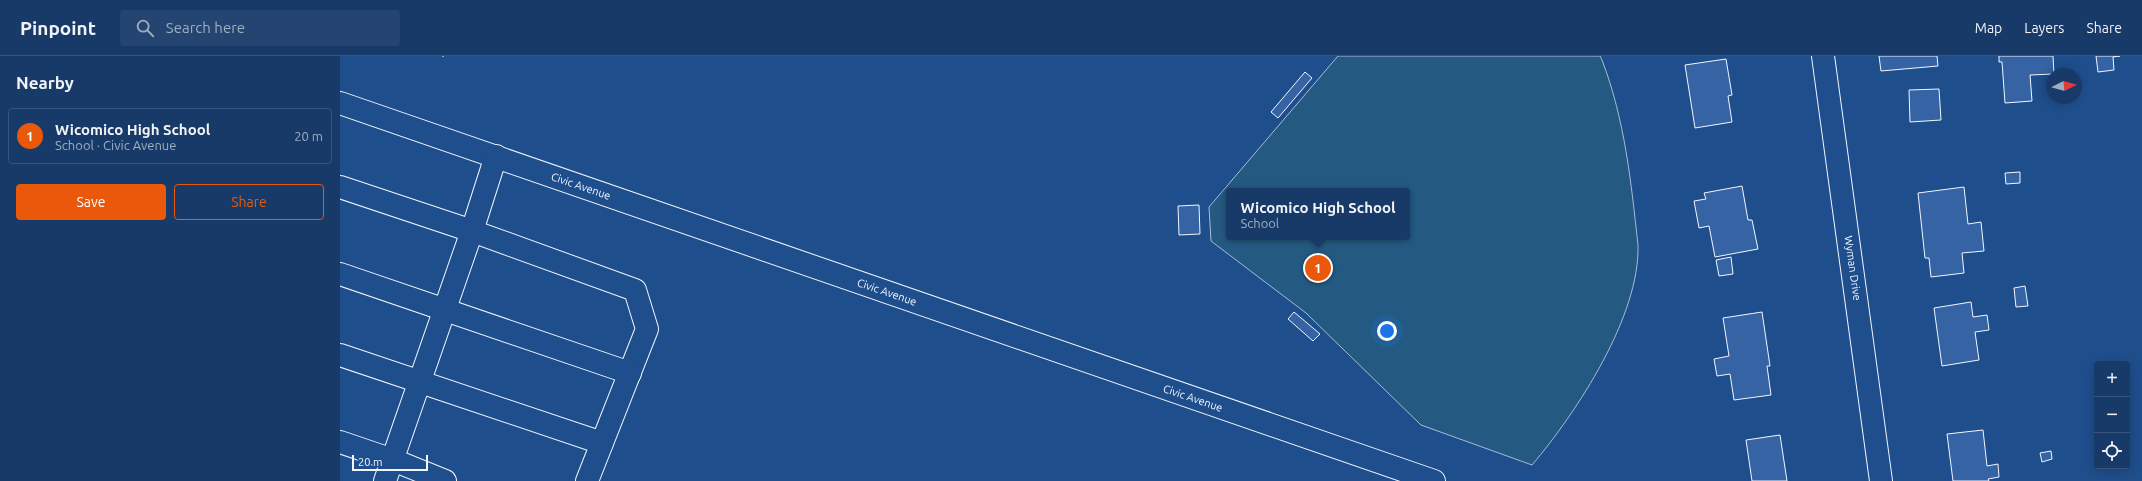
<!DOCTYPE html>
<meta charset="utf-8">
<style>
body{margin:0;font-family:Ubuntu,sans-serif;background:#244571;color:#f1f3f6}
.controls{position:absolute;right:12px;bottom:12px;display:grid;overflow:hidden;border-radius:4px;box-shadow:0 2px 10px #0003}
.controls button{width:36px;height:36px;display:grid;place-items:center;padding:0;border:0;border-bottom:1px solid #36547d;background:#173a69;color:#f1f3f6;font:20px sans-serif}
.compass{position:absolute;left:1706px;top:12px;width:36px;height:36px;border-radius:50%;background:#173a69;box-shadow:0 2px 10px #0003;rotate:85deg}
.scale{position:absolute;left:12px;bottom:10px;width:76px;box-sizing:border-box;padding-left:4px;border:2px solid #f2f6ff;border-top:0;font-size:11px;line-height:14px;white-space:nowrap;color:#f2f6ff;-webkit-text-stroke:3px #1f4e8c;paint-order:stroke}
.you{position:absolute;left:1047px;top:275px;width:14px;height:14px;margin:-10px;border:3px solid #fff;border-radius:50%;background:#1a73e8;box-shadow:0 0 0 6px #1a73e833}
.badge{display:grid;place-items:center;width:26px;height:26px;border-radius:50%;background:#ea580c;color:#fff;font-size:13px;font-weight:700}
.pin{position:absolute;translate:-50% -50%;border:2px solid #fff;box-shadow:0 1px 4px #0006}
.popup{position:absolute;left:886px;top:132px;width:184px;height:52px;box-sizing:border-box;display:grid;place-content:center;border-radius:4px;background:#173a69;filter:drop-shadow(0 1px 3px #0005);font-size:13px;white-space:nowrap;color:#9eadc0}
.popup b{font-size:15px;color:#f1f3f6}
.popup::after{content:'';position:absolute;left:50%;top:100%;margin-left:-8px;border:8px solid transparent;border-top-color:#173a69}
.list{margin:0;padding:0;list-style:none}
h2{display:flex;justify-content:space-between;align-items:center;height:52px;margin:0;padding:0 16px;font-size:17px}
h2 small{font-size:13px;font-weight:400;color:#9eadc0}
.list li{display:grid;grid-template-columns:26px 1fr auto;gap:12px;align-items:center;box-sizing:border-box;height:56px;margin:0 8px 8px;padding:0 8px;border:1px solid #36547d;border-radius:4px}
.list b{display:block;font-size:15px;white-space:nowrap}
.list p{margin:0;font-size:13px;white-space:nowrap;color:#9eadc0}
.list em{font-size:13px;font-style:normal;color:#9eadc0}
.actions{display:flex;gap:8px;padding:12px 16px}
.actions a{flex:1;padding:9px 0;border:1px solid #ea580c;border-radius:4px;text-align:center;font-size:14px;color:#ea580c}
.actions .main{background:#ea580c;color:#fff}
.icon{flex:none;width:22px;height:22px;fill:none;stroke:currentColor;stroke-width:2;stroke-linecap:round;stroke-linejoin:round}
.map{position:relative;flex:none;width:1802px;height:425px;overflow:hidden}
header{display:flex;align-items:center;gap:24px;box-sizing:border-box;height:56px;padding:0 20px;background:#173a69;border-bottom:1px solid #36547d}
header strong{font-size:19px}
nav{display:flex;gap:22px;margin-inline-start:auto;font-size:14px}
.search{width:280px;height:36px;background:#244571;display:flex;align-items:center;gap:10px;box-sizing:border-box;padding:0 14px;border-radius:4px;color:#9eadc0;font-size:15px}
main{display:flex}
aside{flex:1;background:#173a69}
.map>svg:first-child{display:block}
.green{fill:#245a82;stroke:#a8bbd7;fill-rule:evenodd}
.building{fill:#3563a3;stroke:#f2f6ff}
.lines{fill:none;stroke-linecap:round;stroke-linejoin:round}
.minor-casing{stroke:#f2f6ff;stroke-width:24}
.minor{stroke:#1f4e8c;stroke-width:22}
.fence{stroke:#f2f6ff;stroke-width:1;stroke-dasharray:5 2;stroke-linecap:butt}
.labels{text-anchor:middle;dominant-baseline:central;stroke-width:3;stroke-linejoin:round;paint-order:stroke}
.street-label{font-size:11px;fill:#f2f6ff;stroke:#1f4e8c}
</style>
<header>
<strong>Pinpoint</strong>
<div class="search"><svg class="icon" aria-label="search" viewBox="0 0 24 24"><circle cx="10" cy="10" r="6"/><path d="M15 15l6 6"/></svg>Search here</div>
<nav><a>Map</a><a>Layers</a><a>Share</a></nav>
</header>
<main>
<aside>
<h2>Nearby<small></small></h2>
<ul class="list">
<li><span class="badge">1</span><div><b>Wicomico High School</b><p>School · Civic Avenue</p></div><em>20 m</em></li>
</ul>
<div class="actions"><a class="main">Save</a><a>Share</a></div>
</aside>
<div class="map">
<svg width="1802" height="425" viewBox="0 0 1802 425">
<rect width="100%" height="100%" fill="#1f4e8c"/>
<!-- green -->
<path class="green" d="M998,0H1260L1262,4C1285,64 1291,126 1298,189C1300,260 1237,356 1192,409L1081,369L966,257L871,185L869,151ZM889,135H1067V181H889Z"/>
<!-- building -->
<g class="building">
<polygon points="1539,0 1597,0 1598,10 1541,15"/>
<polygon points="1659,0 1713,0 1714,18 1690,19 1692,45 1665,47 1662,6 1659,6"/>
<polygon points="1756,0 1780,0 1773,1 1774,14 1758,16"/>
<polygon points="1386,3 1392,39 1388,40 1392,66 1355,72 1345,9"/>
<polygon points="965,16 972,22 938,62 931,56"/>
<polygon points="1599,33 1601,64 1570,66 1569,34"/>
<polygon points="1680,116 1680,127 1666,128 1665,117"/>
<polygon points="1402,130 1408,164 1412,164 1418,193 1375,201 1369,170 1359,172 1354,145 1366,143 1364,137"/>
<polygon points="1624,131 1628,168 1641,166 1644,195 1622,197 1624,217 1591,221 1589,202 1585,202 1578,137"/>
<polygon points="859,149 860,178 839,179 838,150"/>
<polygon points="1391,201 1393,218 1379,220 1376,204"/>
<polygon points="1685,230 1688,250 1676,251 1674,232"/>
<polygon points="1631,246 1633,261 1647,259 1649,274 1635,276 1639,304 1602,310 1594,252"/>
<polygon points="954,256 980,278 973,285 948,263"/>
<polygon points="1422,256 1430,310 1427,310 1431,339 1394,344 1390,318 1377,320 1374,303 1389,300 1383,262"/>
<polygon points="1643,374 1647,410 1658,408 1659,421 1648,423 1649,425 1613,425 1607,378"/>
<polygon points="1440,379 1447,425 1412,425 1406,384"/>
<polygon points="1711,395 1712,403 1702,406 1700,397"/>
</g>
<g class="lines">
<defs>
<g id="minor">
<polyline points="1483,0 1541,425"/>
<polyline points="0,47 1094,425"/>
<polyline points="0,131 132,175 295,234 307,273 247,425"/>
<polyline points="0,218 290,317"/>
<polyline points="0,299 262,387"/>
<polyline points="0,386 53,404 105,425"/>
<polyline points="45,425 132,175 156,100"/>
</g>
</defs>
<!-- minor casing -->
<use href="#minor" class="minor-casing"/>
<!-- minor -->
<use href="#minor" class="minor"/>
<!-- fence -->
<polyline class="fence" points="102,0 104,0"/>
</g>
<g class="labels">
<!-- street labels -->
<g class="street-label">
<text transform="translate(241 130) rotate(19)">Civic Avenue</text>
<text transform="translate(1513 212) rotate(82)">Wyman Drive</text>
<text transform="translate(547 236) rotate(19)">Civic Avenue</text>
<text transform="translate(853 342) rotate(19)">Civic Avenue</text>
</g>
</g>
</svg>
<div class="controls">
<button>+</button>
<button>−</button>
<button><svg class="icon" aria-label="locate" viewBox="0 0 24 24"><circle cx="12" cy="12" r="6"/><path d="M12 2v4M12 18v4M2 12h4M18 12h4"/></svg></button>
</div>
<svg class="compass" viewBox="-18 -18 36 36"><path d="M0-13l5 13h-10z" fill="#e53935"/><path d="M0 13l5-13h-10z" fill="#9eadc0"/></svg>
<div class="scale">20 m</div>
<div class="you"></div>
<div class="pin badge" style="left:978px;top:212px">1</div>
<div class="popup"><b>Wicomico High School</b>School</div>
</div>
</main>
